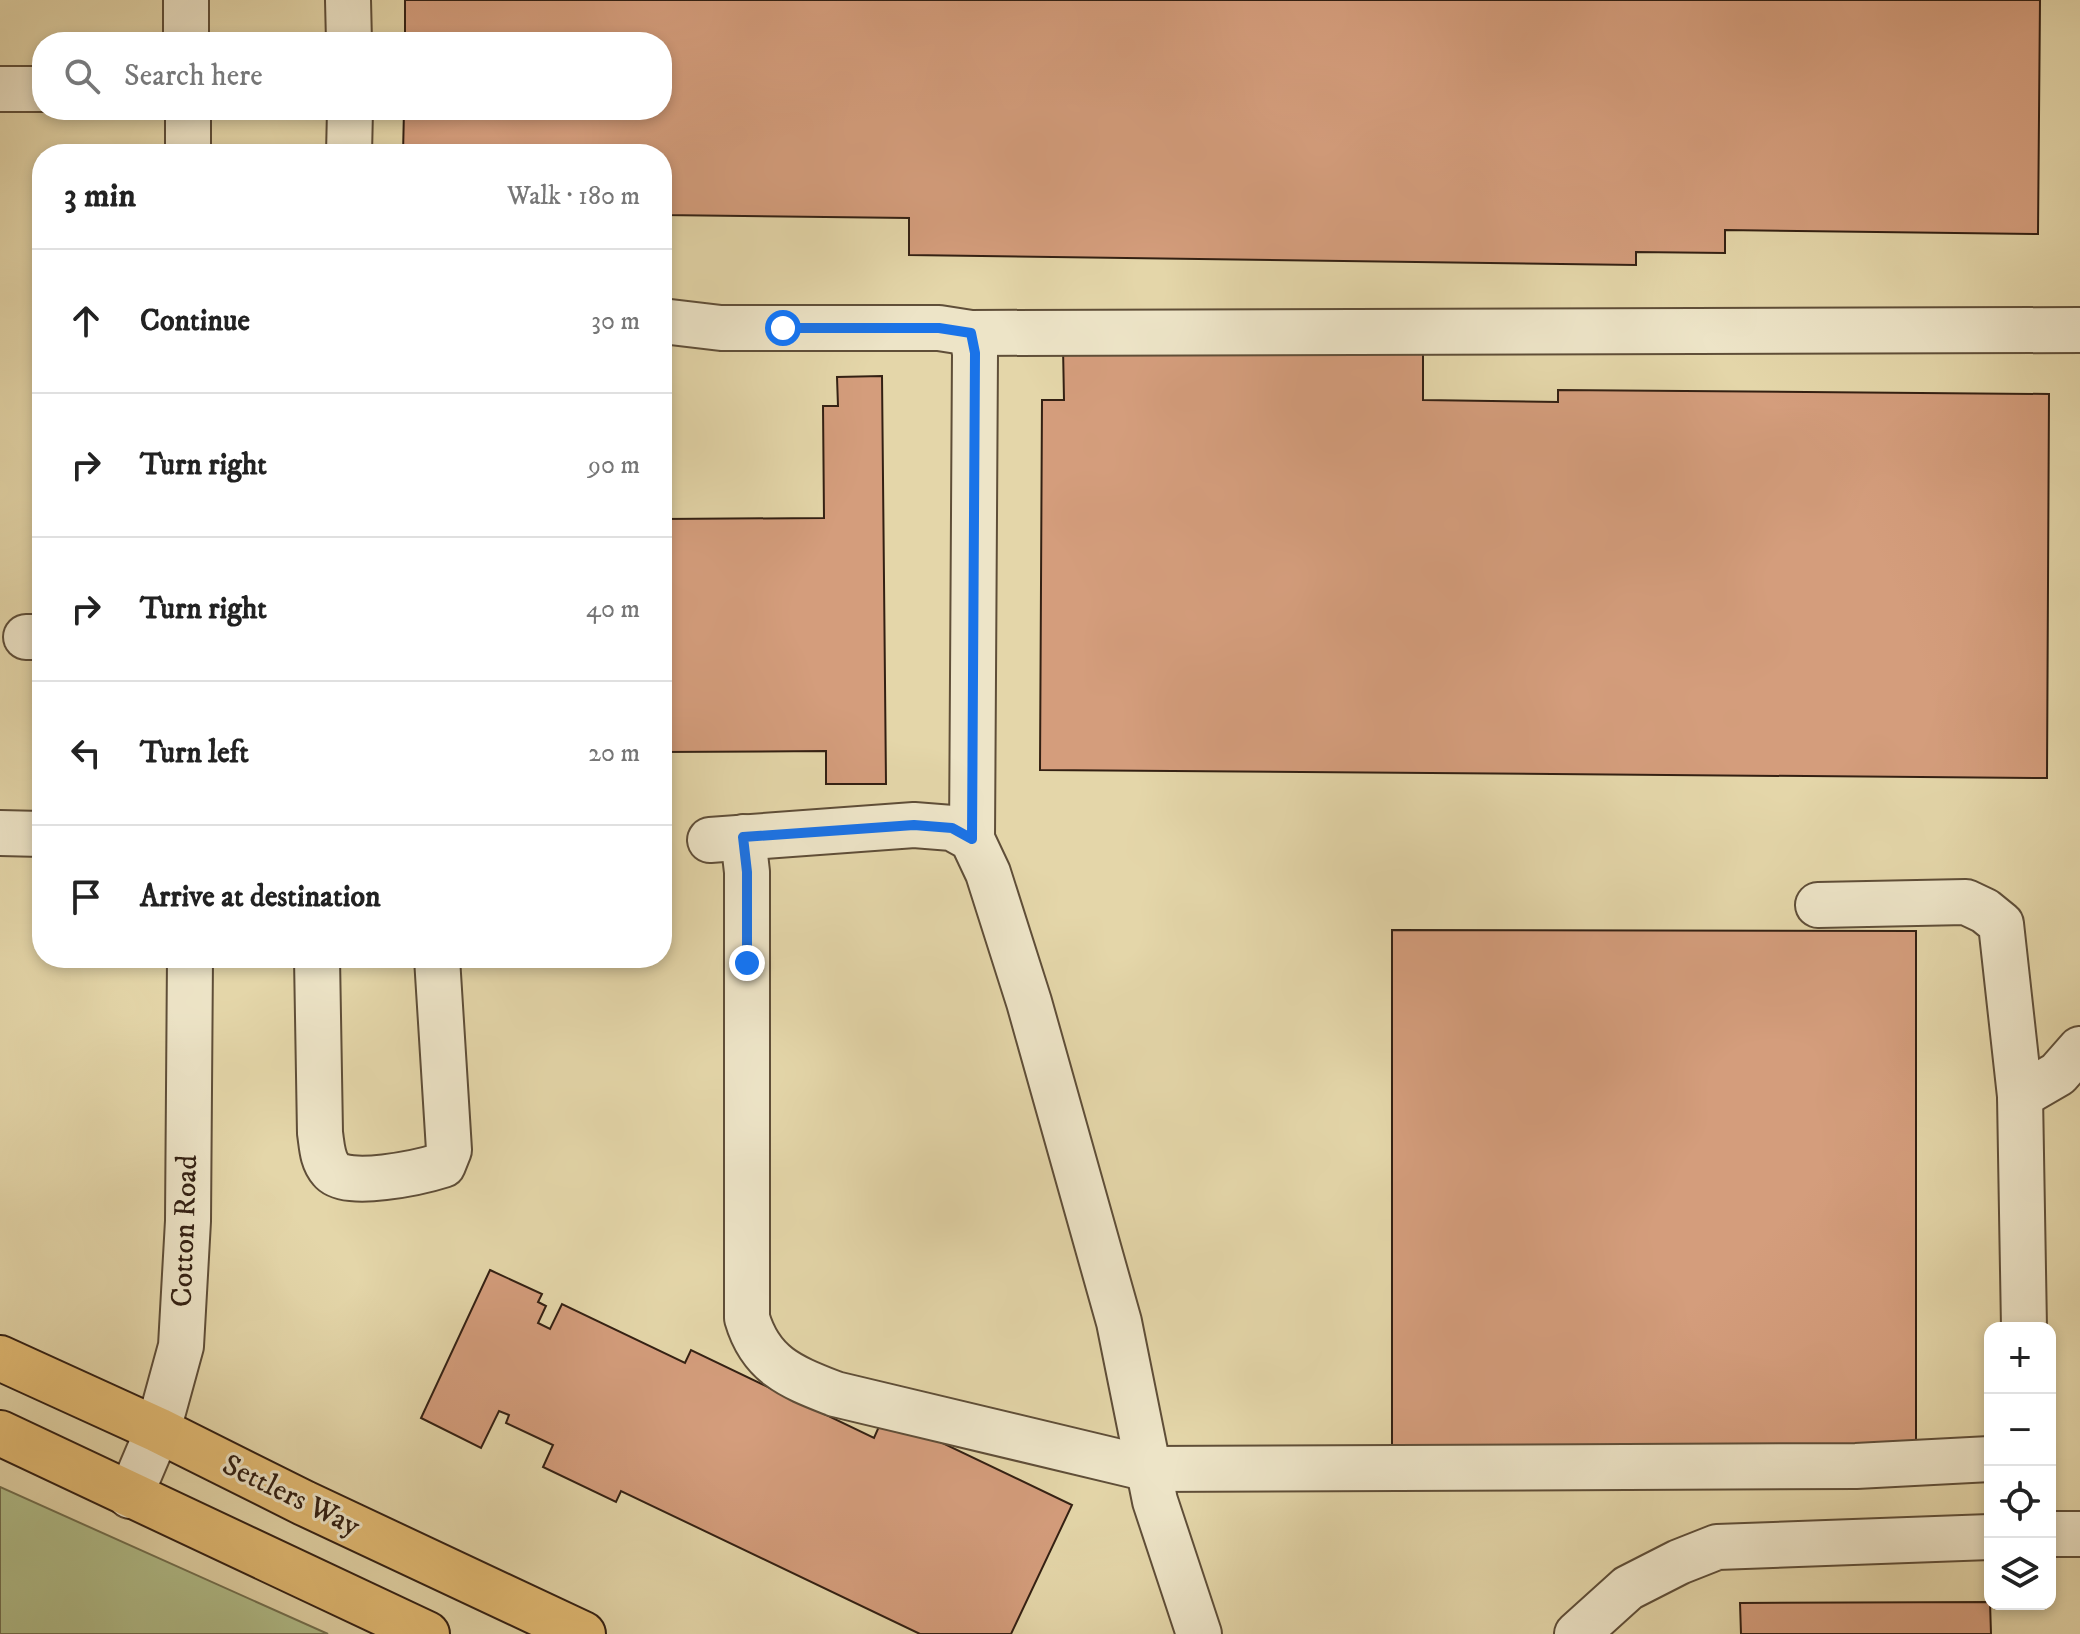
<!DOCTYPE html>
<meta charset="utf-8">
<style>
body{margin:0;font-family:"IM FELL DW Pica",serif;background:#f2f2f2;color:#222}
.controls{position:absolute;right:24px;bottom:24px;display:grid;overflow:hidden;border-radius:16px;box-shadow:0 4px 12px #0003}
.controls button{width:72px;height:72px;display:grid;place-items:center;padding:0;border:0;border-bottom:2px solid #e0e0e0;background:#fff;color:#222;font:40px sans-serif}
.stop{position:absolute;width:24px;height:24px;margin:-18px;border:6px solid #1a73e8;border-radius:50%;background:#fff}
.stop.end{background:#1a73e8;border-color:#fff;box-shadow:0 2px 8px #0008}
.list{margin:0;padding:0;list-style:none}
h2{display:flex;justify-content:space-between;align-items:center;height:104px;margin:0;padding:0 32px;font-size:34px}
h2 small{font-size:26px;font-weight:400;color:#767676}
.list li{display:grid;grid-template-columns:52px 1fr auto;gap:24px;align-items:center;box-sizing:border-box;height:144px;padding:0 32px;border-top:2px solid #e0e0e0}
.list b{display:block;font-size:30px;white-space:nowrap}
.list em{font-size:26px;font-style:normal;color:#767676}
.icon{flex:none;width:44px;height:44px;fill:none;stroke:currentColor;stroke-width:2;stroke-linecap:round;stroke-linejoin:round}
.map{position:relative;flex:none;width:2080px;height:1634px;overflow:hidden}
.search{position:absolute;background:#fff;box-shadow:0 4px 12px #0003;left:32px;top:32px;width:640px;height:88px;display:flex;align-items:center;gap:20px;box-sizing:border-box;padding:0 28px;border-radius:32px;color:#767676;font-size:30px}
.panel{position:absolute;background:#fff;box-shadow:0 4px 12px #0003;left:32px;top:144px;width:640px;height:824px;border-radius:32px}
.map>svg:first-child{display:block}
.green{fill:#b1be8a;stroke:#726f4e;stroke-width:2}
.building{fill:#d49d7c;stroke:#332013;stroke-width:2}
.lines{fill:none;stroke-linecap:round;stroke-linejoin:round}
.minor-casing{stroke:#5f4e38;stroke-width:48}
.major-casing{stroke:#332013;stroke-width:48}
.minor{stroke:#ede4c7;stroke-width:44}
.major{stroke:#e2bb74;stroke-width:44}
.route{stroke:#1a73e8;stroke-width:10}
.labels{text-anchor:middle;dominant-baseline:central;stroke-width:6;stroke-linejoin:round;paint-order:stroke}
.street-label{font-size:30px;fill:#332013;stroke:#ede4c7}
</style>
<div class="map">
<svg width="2080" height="1634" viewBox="0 0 2080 1634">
<rect width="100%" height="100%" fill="#e4d6a9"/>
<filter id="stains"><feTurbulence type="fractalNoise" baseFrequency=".0025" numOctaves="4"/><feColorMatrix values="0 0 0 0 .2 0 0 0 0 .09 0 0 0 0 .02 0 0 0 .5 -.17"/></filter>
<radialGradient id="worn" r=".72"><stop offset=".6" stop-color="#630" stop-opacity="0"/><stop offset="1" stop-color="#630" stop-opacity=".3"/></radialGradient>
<!-- green -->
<polygon class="green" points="0,1487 328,1634 0,1634"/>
<!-- building -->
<g class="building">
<polygon points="405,0 2040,0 2038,234 1725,230 1725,253 1636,252 1636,265 909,255 909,218 662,215 662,154 403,154 404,110 662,110 662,42 405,42"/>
<polygon points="1063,347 1423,350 1423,400 1558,402 1558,390 2049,394 2047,778 1040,770 1042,400 1064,400"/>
<polygon points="882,376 886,784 826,784 826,751 662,752 662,519 824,518 823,406 838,406 837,377"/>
<polygon points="1392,930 1916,931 1916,1455 1392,1454"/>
<polygon points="490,1270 542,1294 538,1302 546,1306 538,1323 550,1329 562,1304 685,1363 691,1350 874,1438 884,1415 1072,1505 1011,1634 920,1634 621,1491 616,1502 543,1467 553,1445 506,1423 509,1415 499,1411 481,1448 421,1418"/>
<polygon points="1990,1602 1991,1634 1741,1634 1740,1603"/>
</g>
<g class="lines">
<defs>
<g id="minor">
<polyline points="186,0 186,42"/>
<polyline points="348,0 349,42"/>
<polyline points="0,89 42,89"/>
<polyline points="188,110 188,154"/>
<polyline points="349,154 350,110"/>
<polyline points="662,321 721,328 939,328 971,333 975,353 972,839"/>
<polyline points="971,333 2080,330"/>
<polyline points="26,637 42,637"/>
<polyline points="0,833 42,834"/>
<path d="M743,837L747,872V1318C761,1366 792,1377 835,1394L1149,1469L1856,1466L1990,1459"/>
<polyline points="710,840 914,825 952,828 972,839 988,873 1029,1002 1119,1322 1155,1501 1199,1634"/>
<polyline points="1818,905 1966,902 1985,911 2001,924 2020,1096 2024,1328"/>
<path d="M317,958L320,1133C322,1146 322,1160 331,1170C346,1189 421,1172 443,1165L449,1150L437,958"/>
<polyline points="2020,1096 2058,1074 2080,1049"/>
<polyline points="130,1496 158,1430 181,1346 188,1221 190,958"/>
<polyline points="2050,1534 2080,1534"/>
<polyline points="1577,1634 1628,1588 1679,1562 1717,1547 1990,1537"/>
</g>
<g id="major">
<polyline points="0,1358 158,1430 304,1503 583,1634"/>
<polyline points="0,1433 427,1634"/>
</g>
</defs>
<!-- minor casing -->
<use href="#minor" class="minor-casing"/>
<!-- major casing -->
<use href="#major" class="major-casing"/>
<!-- minor -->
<use href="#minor" class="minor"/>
<!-- major -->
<use href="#major" class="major"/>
</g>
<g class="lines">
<!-- route -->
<polyline class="route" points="747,963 747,872 743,837 914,825 952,828 972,839 975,353 971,333 939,328 783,328"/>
</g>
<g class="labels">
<!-- street labels -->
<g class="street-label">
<text transform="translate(185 1231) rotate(-88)">Cotton Road</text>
<text transform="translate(291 1496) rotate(26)">Settlers Way</text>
</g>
</g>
<rect width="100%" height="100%" filter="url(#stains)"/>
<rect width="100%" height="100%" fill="url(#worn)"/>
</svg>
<div class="controls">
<button>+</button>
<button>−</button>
<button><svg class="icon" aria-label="locate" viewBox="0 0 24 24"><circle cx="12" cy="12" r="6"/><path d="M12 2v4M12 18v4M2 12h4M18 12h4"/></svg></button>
<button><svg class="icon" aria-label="layers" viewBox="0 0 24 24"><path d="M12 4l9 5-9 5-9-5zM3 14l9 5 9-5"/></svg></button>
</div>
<div class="stop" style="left:783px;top:328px"></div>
<div class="stop end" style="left:747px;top:963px"></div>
<div class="search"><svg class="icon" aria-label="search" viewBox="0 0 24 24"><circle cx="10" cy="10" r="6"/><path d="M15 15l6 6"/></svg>Search here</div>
<section class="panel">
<h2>3 min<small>Walk · 180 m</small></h2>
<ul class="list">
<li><svg class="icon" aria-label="ahead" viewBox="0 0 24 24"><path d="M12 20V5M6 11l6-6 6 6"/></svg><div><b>Continue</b></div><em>30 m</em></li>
<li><svg class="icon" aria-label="right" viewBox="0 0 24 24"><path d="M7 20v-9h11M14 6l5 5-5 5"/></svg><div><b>Turn right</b></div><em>90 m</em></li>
<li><svg class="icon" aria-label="right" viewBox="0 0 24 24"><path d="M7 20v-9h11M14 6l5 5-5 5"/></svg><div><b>Turn right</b></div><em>40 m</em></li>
<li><svg class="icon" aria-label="left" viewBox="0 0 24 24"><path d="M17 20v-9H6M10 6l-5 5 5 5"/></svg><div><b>Turn left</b></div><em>20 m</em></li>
<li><svg class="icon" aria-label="arrive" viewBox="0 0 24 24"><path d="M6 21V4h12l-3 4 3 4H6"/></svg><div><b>Arrive at destination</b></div></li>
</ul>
</section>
</div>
